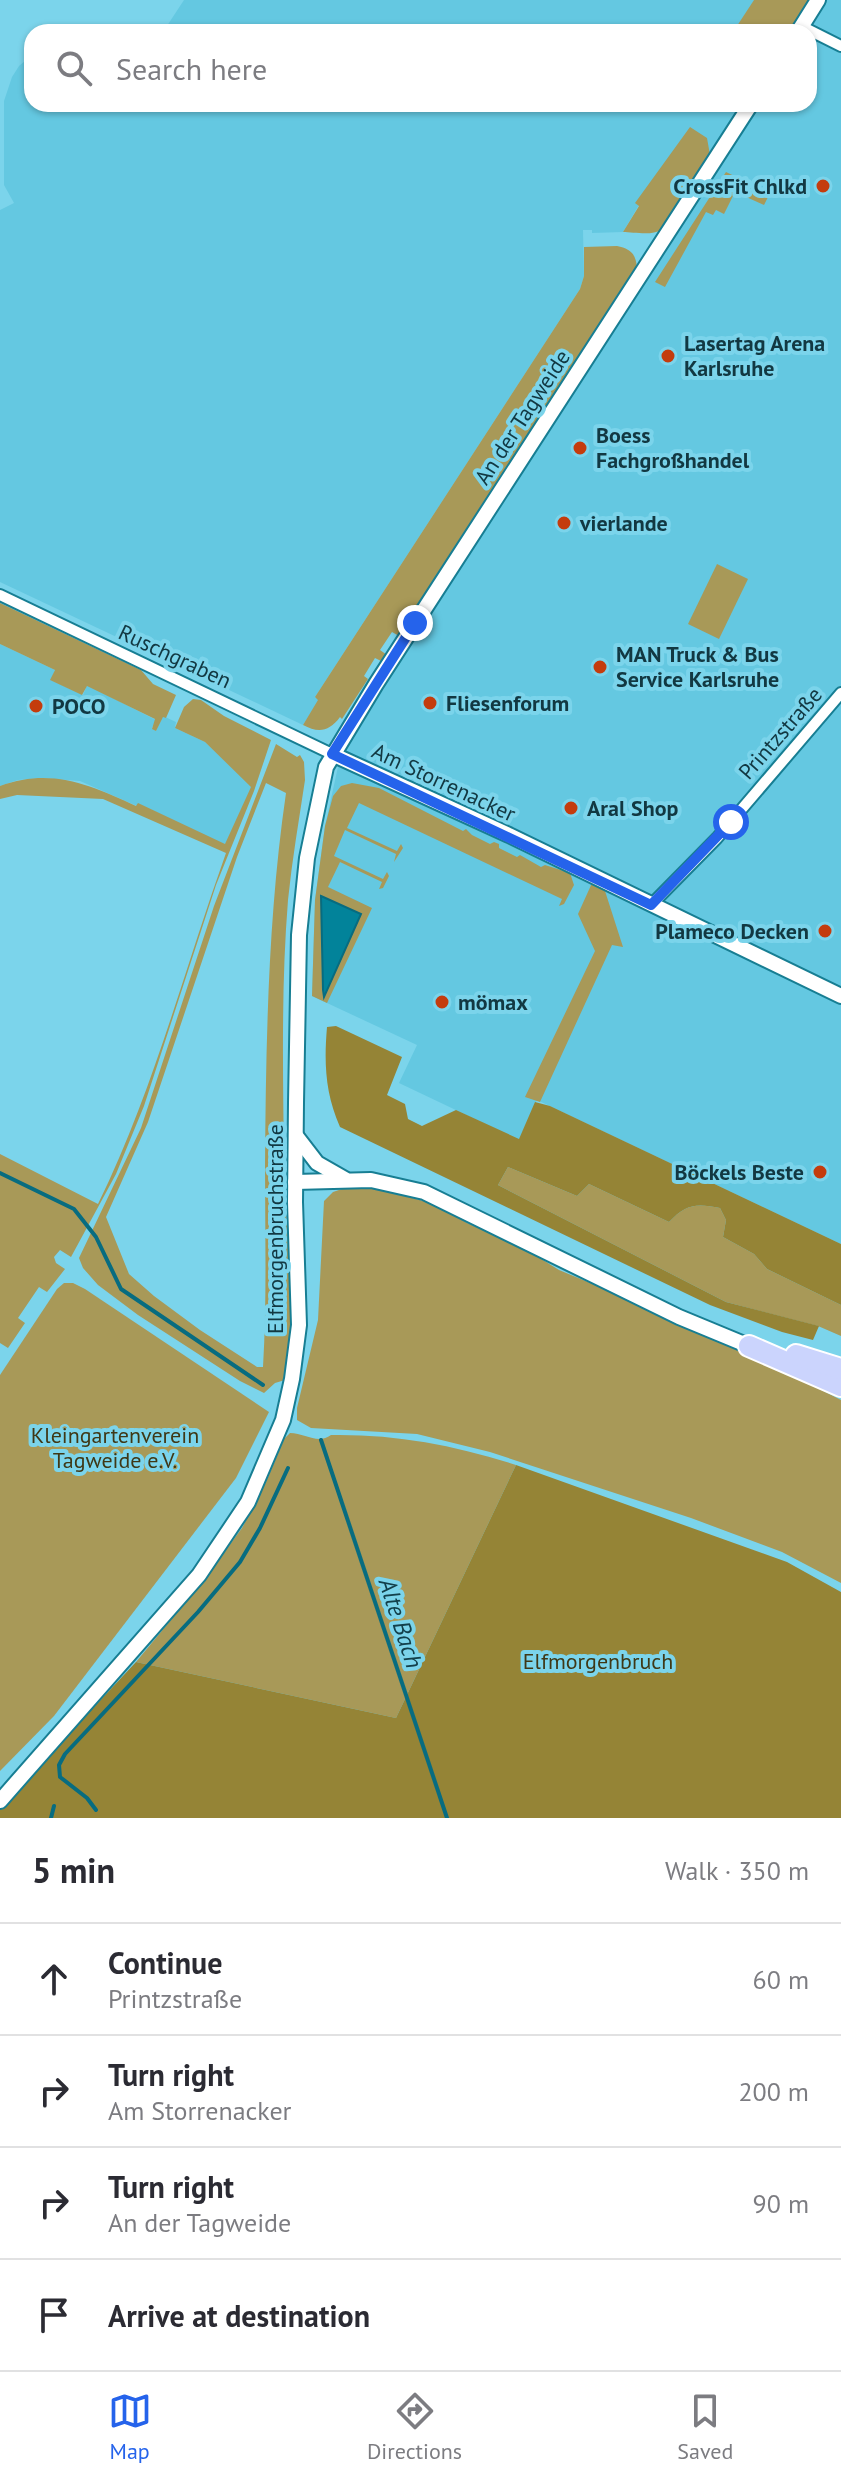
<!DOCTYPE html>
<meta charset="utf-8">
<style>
body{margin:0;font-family:"PT Sans",sans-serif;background:#f2f2f3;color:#2b2b33}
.stop{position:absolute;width:24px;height:24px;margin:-18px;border:6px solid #2563eb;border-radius:50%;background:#fff}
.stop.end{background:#2563eb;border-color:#fff;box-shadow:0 2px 8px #0008}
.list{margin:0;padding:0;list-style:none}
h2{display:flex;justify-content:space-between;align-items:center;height:104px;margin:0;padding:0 32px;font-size:34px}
h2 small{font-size:26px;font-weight:400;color:#7c7c81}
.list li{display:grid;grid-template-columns:52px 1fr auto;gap:24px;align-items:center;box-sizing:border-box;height:112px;padding:0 32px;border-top:2px solid #e1e1e2}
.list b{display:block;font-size:30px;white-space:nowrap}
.list p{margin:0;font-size:26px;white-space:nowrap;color:#7c7c81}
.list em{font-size:26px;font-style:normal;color:#7c7c81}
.icon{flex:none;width:44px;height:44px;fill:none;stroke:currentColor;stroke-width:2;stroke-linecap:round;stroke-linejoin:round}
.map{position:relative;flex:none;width:841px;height:1818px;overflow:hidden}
.search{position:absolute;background:#fff;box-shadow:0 2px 6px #0004;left:24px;right:24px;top:24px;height:88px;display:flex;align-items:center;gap:20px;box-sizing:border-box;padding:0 28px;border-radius:24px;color:#7c7c81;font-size:30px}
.sheet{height:552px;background:#fff}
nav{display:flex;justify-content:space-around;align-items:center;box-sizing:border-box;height:112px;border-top:2px solid #e1e1e2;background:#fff;font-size:22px;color:#7c7c81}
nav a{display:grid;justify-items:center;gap:4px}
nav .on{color:#2563eb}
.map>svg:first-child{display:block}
.built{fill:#64c8e1}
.green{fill:#a89958;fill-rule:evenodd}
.forest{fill:#958436}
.water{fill:#02839a;stroke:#076c80;stroke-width:2}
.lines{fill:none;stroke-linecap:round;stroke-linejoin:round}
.stream{stroke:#076c80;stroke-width:4}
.street-casing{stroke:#177e93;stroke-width:14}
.secondary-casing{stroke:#177e93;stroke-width:18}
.highway-casing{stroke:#fff;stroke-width:24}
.street{stroke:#fff;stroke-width:10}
.secondary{stroke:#fff;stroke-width:14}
.highway{stroke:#cbd4fd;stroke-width:20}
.route{stroke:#2563eb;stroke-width:10}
.poi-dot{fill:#c43c0d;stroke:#7bd4eb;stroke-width:3}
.labels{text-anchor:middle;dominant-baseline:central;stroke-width:8;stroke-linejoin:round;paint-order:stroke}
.poi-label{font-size:22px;font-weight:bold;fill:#123842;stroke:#7bd4eb;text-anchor:start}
.street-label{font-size:22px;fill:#123842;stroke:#7bd4eb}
.park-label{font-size:22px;fill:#3f3816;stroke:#7bd4eb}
.water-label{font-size:24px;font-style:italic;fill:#13404b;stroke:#7bd4eb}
</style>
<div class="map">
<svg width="841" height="1818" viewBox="0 0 841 1818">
<rect width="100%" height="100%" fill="#7bd4eb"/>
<!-- built -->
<g class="built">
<polygon points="184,0 841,0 841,1244 537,1100 519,1140 399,1083 417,1045 312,996 315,900 325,826 343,744 694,204 636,203 639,205 623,232 592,233 592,230 583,230 584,276 580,289 315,697 319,700 303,725 0,582 0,210 14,203 4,185 4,101 12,77 19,66 32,55 32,104 809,104 809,32 163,32"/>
<polygon points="0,644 55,670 51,680 83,695 87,685 156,720 152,728 156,731 163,716 176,722 175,728 205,742 252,787 225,845 139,804 137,806 80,781 41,778 18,780 0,786"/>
</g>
<!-- green -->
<g class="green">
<polygon points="754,0 812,0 791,32 733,32"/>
<path d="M690,127L707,138L710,155C700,170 673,221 661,230C652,236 633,232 623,232L639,206L635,203Z"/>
<polygon points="726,172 770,193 764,205 735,192 724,214 716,210 713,215 706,212 665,287 655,282"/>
<path d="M617,246C631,249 636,254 637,268L414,613L411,612L399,630L402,632L399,636L392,632L380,650L387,655L383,662L375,658L364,676L368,679L342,719L340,717C329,732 318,733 303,725L318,700L315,697L580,289L584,276V247Z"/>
<polygon points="717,564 748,579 719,639 688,624"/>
<polygon points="0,603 141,670 153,684 176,695 166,718 163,717 156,731 152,729 155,719 87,686 82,695 50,680 55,670 0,644"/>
<path d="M193,699L201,700L224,716L271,740L254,791L216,885L144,1106L116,1174L71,1257L60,1250L54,1257L56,1263L65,1269L47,1292L39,1287L18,1318L25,1323L8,1348L0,1343V1154L98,1204C153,1092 184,970 226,853L103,799L17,795L0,799V786C51,767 91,785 136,806L138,803L225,844L251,787L205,742L175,728L184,707Z"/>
<path d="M276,744L297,757L300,755L304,762L305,780C299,820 292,860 288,900C281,987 283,1075 284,1162C285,1235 297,1308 285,1380L275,1383L264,1393L240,1381L138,1315L98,1285L83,1268L79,1258L141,1128L214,906ZM266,783L286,793C268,916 266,1041 265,1165C265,1233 267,1300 263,1367H257L200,1330L154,1296L129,1274L106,1217L148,1122L237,857Z"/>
<polygon points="352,783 379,788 463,831 466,829 472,835 490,844 494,842 499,844 499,848 517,857 520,855 541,867 545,865 570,873 574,885 564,904 559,906 562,899 359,803 347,828 397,851 401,844 403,848 394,862 396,854 345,830 334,856 383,879 387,872 389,876 383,888 379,889 382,882 340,862 328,887 372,908 327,1003 312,996 315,900 325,826 333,796 341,786"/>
<polygon points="592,883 605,891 623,947 612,945 540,1102 525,1097 595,951 578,914"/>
<path d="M508,1167L577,1196L589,1184L669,1222C686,1204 696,1203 720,1208L726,1220L723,1237L754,1254L767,1269L841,1305V1336L818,1326L726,1302L498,1185Z"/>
<polygon points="351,1186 378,1189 435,1204 467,1223 519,1245 559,1270 617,1294 690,1330 757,1357 841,1400 841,1583 782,1552 691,1518 490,1452 417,1434 311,1428 297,1420 297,1408 318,1320 324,1201 333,1192"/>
<polygon points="64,1283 73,1283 85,1289 269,1412 236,1478 54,1716 0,1771 0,1375 57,1289"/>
<path d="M290,1433C305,1433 318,1445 331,1435C395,1434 454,1445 516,1465L396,1718L136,1662L204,1580L242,1528L266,1482L284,1439Z"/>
</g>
<!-- forest -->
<g class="forest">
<path d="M336,1026L402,1057L387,1095L405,1104L408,1119L422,1126L456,1110L519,1139L535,1102L550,1106L841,1244V1305L767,1269L754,1254L723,1237L726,1220L720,1208C696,1203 686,1204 669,1222L589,1184L577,1196L508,1167L498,1185L726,1302L819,1326L813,1340L782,1332L710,1305L340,1127C325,1093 324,1063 327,1027Z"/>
<polygon points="516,1465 787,1562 841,1592 841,1818 0,1818 0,1809 9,1798 136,1662 396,1718"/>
</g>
<!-- water -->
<polygon class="water" points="321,896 361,914 324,997 323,990"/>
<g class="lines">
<!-- stream -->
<g class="stream">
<polyline points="0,1173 74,1209 96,1237 121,1289 263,1385"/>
<polyline points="321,1440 447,1818"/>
<polyline points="96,1810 87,1798 60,1777 59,1765 65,1754 198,1612 240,1562 260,1528 288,1468"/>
<polyline points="51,1818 54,1806"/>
</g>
<defs>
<g id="street">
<polyline points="801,26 841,46"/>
<polyline points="0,595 332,754"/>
<polyline points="651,905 717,838 841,693"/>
</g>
<g id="secondary">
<polyline points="798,32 818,0"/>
<polyline points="332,754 509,835 841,996"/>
<polyline points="297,1137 317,1163 345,1179"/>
<polyline points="295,1182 371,1180 424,1192 679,1317 749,1346"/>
<polyline points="0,1801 199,1575 248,1502 283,1420 292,1379 299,1325 295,1202 296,1103 299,935 307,858 326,767 376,684 751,104"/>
</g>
<g id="highway">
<polyline points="749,1346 841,1386"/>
<polyline points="796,1355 841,1369"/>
</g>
</defs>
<!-- street casing -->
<use href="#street" class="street-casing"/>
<!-- secondary casing -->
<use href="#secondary" class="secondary-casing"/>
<!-- highway casing -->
<use href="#highway" class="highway-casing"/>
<!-- street -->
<use href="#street" class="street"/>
<!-- secondary -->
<use href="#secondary" class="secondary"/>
<!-- highway -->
<use href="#highway" class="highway"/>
</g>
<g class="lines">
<!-- route -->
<polyline class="route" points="415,623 332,754 651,905 731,822"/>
</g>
<!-- markers -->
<g class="poi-dot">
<circle cx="823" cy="186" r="8"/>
<circle cx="668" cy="356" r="8"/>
<circle cx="580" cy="448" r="8"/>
<circle cx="564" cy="523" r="8"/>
<circle cx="600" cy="667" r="8"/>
<circle cx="430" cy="703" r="8"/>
<circle cx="36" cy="706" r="8"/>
<circle cx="571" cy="808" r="8"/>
<circle cx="825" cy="931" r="8"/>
<circle cx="442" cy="1002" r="8"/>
<circle cx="820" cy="1172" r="8"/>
</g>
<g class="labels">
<!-- poi labels -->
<g class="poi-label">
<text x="807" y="186" text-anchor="end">CrossFit Chlkd</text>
<text x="684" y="343">Lasertag Arena<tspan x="684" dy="25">Karlsruhe</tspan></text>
<text x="596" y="435">Boess<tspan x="596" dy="25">Fachgroßhandel</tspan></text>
<text x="580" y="523">vierlande</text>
<text x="616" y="654">MAN Truck &amp; Bus<tspan x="616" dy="25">Service Karlsruhe</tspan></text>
<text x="446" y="703">Fliesenforum</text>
<text x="52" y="706">POCO</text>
<text x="587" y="808">Aral Shop</text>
<text x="809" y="931" text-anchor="end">Plameco Decken</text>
<text x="458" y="1002">mömax</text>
<text x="804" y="1172" text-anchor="end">Böckels Beste</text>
</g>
<!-- street labels -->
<g class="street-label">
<text transform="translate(522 417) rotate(-57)">An der Tagweide</text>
<text transform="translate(175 656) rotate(25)">Ruschgraben</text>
<text transform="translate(780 733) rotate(-49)">Printzstraße</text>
<text transform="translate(444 782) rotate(25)">Am Storrenacker</text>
<text transform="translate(275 1229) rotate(-90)">Elfmorgenbruchstraße</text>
</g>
<!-- park labels -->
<g class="park-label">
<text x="115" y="1435">Kleingartenverein<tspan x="115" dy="25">Tagweide e.V.</tspan></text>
<text x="598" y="1661">Elfmorgenbruch</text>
</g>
<!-- water labels -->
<g class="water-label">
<text transform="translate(401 1623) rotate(72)">Alte Bach</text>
</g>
</g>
</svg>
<div class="stop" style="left:731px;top:822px"></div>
<div class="stop end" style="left:415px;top:623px"></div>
<div class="search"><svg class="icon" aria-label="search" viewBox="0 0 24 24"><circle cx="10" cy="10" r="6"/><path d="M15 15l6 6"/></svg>Search here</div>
</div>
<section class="sheet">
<h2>5 min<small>Walk · 350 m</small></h2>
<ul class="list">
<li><svg class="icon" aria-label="ahead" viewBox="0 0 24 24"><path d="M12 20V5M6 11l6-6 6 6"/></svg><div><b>Continue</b><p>Printzstraße</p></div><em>60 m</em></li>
<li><svg class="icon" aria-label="right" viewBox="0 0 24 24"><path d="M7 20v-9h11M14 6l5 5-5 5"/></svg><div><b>Turn right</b><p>Am Storrenacker</p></div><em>200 m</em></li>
<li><svg class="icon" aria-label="right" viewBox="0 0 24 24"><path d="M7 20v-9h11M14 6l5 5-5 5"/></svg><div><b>Turn right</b><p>An der Tagweide</p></div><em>90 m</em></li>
<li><svg class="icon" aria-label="arrive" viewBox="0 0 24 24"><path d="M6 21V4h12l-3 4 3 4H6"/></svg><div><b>Arrive at destination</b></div></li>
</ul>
</section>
<nav>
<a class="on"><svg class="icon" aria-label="map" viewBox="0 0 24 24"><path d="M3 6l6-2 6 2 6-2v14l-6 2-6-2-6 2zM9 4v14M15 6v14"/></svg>Map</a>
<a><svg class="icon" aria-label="directions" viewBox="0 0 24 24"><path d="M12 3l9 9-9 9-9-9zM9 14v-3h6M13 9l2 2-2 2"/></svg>Directions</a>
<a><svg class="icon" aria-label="saved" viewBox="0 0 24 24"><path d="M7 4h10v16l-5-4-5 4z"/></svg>Saved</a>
</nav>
